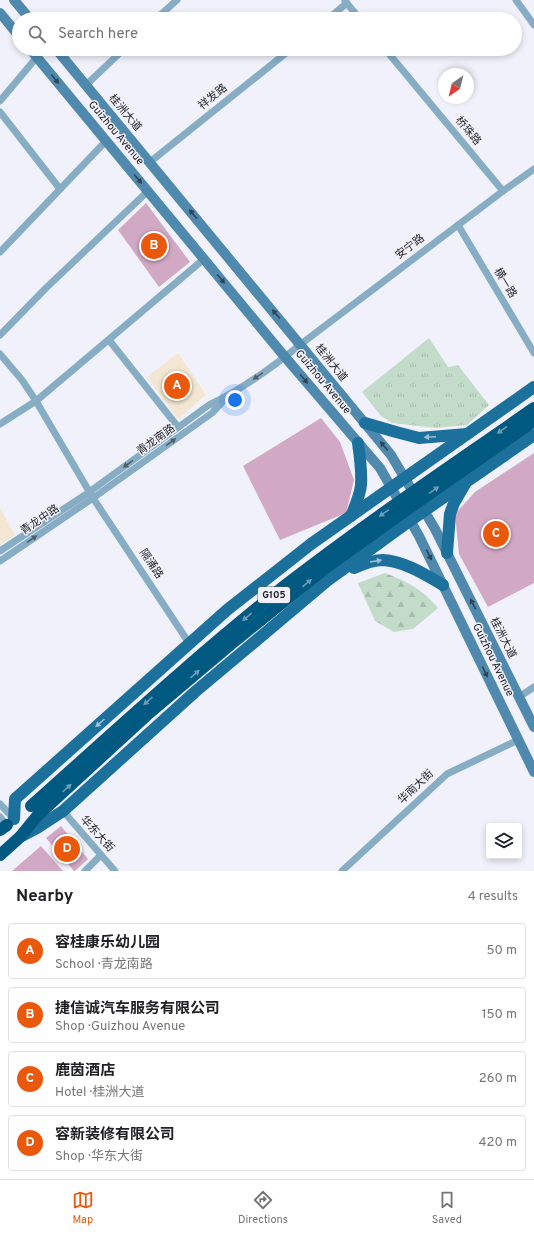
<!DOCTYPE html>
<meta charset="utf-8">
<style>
body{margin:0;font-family:Overpass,"Noto Sans SC",sans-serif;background:#f2f2f2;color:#202124}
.controls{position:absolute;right:12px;bottom:12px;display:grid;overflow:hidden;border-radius:4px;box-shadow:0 2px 6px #0003}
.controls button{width:36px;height:36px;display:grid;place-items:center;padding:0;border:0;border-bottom:1px solid #e0e0e0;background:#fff;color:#202124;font:20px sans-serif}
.compass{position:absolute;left:438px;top:68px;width:36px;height:36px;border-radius:50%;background:#fff;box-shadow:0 2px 6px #0003;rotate:215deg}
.you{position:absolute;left:235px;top:400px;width:14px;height:14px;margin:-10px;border:3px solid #fff;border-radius:50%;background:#1a73e8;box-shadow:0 0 0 6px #1a73e833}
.badge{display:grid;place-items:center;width:26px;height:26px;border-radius:50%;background:#ea580c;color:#fff;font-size:13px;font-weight:700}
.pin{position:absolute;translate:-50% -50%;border:2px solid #fff;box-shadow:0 1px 4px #0006}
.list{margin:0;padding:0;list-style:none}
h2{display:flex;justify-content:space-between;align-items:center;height:52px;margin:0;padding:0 16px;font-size:17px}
h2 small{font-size:13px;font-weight:400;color:#757577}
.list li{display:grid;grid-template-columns:26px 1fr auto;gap:12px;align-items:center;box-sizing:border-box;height:56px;margin:0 8px 8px;padding:0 8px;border:1px solid #e0e0e0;border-radius:4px}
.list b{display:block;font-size:15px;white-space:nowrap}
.list p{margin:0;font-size:13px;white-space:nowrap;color:#757577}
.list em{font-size:13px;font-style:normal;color:#757577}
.icon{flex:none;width:22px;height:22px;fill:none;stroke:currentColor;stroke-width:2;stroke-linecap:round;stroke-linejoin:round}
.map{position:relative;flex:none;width:534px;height:871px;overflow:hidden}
.search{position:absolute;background:#fff;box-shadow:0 2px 6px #0003;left:12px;right:12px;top:12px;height:44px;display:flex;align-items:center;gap:10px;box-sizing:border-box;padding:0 14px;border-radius:22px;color:#757577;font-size:15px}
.sheet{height:308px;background:#fff}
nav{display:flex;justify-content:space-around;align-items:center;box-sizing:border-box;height:56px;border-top:1px solid #e0e0e0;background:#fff;font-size:11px;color:#757577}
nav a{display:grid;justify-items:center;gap:2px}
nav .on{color:#ea580c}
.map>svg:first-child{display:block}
.education{fill:#f3e7d3}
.forest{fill:url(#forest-firs)}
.park{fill:url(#park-tufts)}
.building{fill:#d2a9c5}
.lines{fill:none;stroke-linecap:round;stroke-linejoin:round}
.street{stroke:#87adc5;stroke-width:7}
.secondary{stroke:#4f8aae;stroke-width:10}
.primary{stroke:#1c709c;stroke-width:12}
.highway{stroke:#005981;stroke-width:12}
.oneway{fill:#304453}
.oneway2{fill:#4e5f6b}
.oneway3{fill:#6c9db8}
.oneway4{fill:#9cbdd5}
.labels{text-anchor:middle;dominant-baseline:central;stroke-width:3;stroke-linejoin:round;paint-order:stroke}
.shield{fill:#f1f1fb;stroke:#5e5e63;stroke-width:1}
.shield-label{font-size:10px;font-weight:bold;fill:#1f1f22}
.street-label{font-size:11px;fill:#1f1f22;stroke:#f1f1fb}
</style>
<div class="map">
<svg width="534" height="871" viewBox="0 0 534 871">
<defs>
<pattern id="forest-firs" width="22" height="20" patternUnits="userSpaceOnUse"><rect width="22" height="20" fill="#c3dcc9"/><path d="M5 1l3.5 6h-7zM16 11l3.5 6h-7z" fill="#a7bcac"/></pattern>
<pattern id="park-tufts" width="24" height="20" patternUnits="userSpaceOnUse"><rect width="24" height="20" fill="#c3dcc9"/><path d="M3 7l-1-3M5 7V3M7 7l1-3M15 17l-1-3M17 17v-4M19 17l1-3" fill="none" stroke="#a7bcac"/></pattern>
</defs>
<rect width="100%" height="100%" fill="#f1f1fb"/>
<!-- education -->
<g class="education">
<polygon points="178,353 206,395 178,419 147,377"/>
<polygon points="0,508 15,535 0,545"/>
</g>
<!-- forest -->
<path class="forest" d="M385,573C408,582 422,589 438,608L413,629L394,632L375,621L358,583Z"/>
<!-- park -->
<polygon class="park" points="429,338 448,367 458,365 489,405 467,425 436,428 392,423 381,416 362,392"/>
<!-- building -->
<g class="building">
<polygon points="146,203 190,262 159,287 118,230"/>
<polygon points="321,418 340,442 354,480 346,513 280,540 243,466"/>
<polygon points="534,453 534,583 488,607 459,554 455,514 475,492"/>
<polygon points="61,826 88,859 75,871 74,871 46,838"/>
<polygon points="41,846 63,871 12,871"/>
</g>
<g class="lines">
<!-- street -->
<g class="street">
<polyline points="516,0 534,25"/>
<polyline points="345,1 360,19"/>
<polyline points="156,19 177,0"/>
<polyline points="328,19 347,3"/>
<polyline points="385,49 503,191"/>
<polyline points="86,85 124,49"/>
<polyline points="0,101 37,57"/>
<polyline points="0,112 60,189"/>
<polyline points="150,162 291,49"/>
<polyline points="458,225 534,353"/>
<polyline points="0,252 106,141"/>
<polyline points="0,335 46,288 148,191"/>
<polyline points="109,340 178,427"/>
<polyline points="0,354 22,380 36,401 93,498 189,643"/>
<polyline points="0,424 36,401 204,259"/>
<path d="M0,551L85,495L209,405C241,390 273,367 301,344L503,191L534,169"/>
<polyline points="0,561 93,498 212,413 225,399"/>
<polyline points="519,697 534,687"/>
<polyline points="0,804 14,819"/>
<polyline points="63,811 115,871"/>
<polyline points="0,817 7,825"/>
<polyline points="85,871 101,855"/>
<polyline points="342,871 447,774 518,740"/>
</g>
<!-- secondary -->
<g class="secondary">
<polyline points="14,0 30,19"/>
<polyline points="0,13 19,36"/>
<polyline points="30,49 285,357 380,468 419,536 534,772"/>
<polyline points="56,49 391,455 435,529 534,727"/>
</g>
<!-- primary -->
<g class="primary">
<polyline points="365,423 396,432 419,438 467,434"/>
<path d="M351,516C355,506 360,496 361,485C362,471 360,457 358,443"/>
<polyline points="447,553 450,514 454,503 465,484"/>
<path d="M354,568C363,564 373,560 383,560C404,561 426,575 443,585"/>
<polyline points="14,819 15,799 227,610 311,544 534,387"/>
<polyline points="20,837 37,828 63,811 196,691 327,581 411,520 534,435"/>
</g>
<!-- highway -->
<g class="highway">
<path d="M31,806C115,731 198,654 287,584C367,522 451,466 534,408"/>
<polyline points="0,830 7,825"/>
<polyline points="0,855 20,837 38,815 147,715 236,640 323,570 412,506 534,421"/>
</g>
</g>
<!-- one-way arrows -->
<defs><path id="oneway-solid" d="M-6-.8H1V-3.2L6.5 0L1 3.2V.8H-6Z"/></defs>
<g class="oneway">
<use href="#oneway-solid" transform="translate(55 79) rotate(50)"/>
<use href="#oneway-solid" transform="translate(138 179) rotate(50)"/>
<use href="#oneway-solid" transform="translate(193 214) rotate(-130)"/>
<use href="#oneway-solid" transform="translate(221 279) rotate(50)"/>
<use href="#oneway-solid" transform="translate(276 314) rotate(-130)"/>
<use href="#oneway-solid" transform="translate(304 379) rotate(50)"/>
<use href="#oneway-solid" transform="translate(384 446) rotate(-130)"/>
<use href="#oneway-solid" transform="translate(429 555) rotate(64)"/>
<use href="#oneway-solid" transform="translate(473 604) rotate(-117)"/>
<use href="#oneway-solid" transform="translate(485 672) rotate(64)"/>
</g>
<g class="oneway2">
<use href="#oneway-solid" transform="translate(258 376) rotate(146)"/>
<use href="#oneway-solid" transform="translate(171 442) rotate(-36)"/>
<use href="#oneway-solid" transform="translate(128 464) rotate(144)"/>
<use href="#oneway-solid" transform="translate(32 539) rotate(-34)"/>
</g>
<g class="oneway3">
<use href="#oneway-solid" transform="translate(502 430) rotate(145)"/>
<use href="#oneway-solid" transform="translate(434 490) rotate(-35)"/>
<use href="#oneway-solid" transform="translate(384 513) rotate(145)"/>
<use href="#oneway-solid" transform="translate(307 583) rotate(-39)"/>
<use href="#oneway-solid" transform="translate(247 617) rotate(141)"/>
<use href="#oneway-solid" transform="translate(195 674) rotate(-41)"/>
<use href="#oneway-solid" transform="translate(148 701) rotate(138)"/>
<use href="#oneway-solid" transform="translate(67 788) rotate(-42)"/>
</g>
<g class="oneway4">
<use href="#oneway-solid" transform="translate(430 437) rotate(178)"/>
<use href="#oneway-solid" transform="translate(376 561) rotate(-9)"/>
<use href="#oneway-solid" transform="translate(100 723) rotate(138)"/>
</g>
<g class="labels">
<!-- shield labels -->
<rect class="shield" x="258" y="587" width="32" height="16" rx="3"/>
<g class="shield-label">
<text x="274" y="595">G105</text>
</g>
<!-- street labels -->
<g class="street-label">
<text transform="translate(213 97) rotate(-39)">祥发路</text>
<text transform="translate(125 113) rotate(50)">桂洲大道</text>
<text transform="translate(468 131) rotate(50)">桥珠路</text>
<text transform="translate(116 133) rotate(50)">Guizhou Avenue</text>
<text transform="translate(410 247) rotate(-37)">安宁路</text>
<text transform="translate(505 283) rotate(59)">横一路</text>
<text transform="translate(331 363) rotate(51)">桂洲大道</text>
<text transform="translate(323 382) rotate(50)">Guizhou Avenue</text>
<text transform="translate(156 440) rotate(-36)">青龙南路</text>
<text transform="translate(40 520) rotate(-34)">青龙中路</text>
<text transform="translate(151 564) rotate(56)">隔涌路</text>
<text transform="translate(503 638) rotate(63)">桂洲大道</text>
<text transform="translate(493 660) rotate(64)">Guizhou Avenue</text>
<text transform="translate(416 787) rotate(-43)">华南大街</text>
<text transform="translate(97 834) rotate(48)">华东大街</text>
</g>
</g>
</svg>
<div class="controls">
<button><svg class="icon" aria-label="layers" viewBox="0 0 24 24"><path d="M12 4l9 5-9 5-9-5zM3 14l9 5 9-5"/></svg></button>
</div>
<svg class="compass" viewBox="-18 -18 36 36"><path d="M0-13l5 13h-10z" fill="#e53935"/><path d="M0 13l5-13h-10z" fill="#757577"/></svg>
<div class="you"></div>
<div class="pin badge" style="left:177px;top:386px">A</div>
<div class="pin badge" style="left:154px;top:246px">B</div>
<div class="pin badge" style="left:496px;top:534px">C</div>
<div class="pin badge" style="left:67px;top:849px">D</div>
<div class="search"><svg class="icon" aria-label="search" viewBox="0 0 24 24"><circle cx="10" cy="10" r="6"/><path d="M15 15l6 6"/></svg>Search here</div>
</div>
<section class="sheet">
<h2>Nearby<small>4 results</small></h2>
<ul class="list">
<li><span class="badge">A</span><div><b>容桂康乐幼儿园</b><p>School · 青龙南路</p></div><em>50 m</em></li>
<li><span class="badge">B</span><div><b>捷信诚汽车服务有限公司</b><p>Shop · Guizhou Avenue</p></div><em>150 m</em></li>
<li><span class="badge">C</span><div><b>鹿茵酒店</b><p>Hotel · 桂洲大道</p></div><em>260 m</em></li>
<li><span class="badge">D</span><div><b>容新装修有限公司</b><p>Shop · 华东大街</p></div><em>420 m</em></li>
</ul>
</section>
<nav>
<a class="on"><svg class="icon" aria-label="map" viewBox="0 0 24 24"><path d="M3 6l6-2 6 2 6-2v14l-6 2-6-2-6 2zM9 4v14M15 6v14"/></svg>Map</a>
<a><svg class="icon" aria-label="directions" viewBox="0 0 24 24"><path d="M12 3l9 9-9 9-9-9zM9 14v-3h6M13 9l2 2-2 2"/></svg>Directions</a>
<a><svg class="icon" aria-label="saved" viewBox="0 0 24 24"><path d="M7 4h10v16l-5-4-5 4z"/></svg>Saved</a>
</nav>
